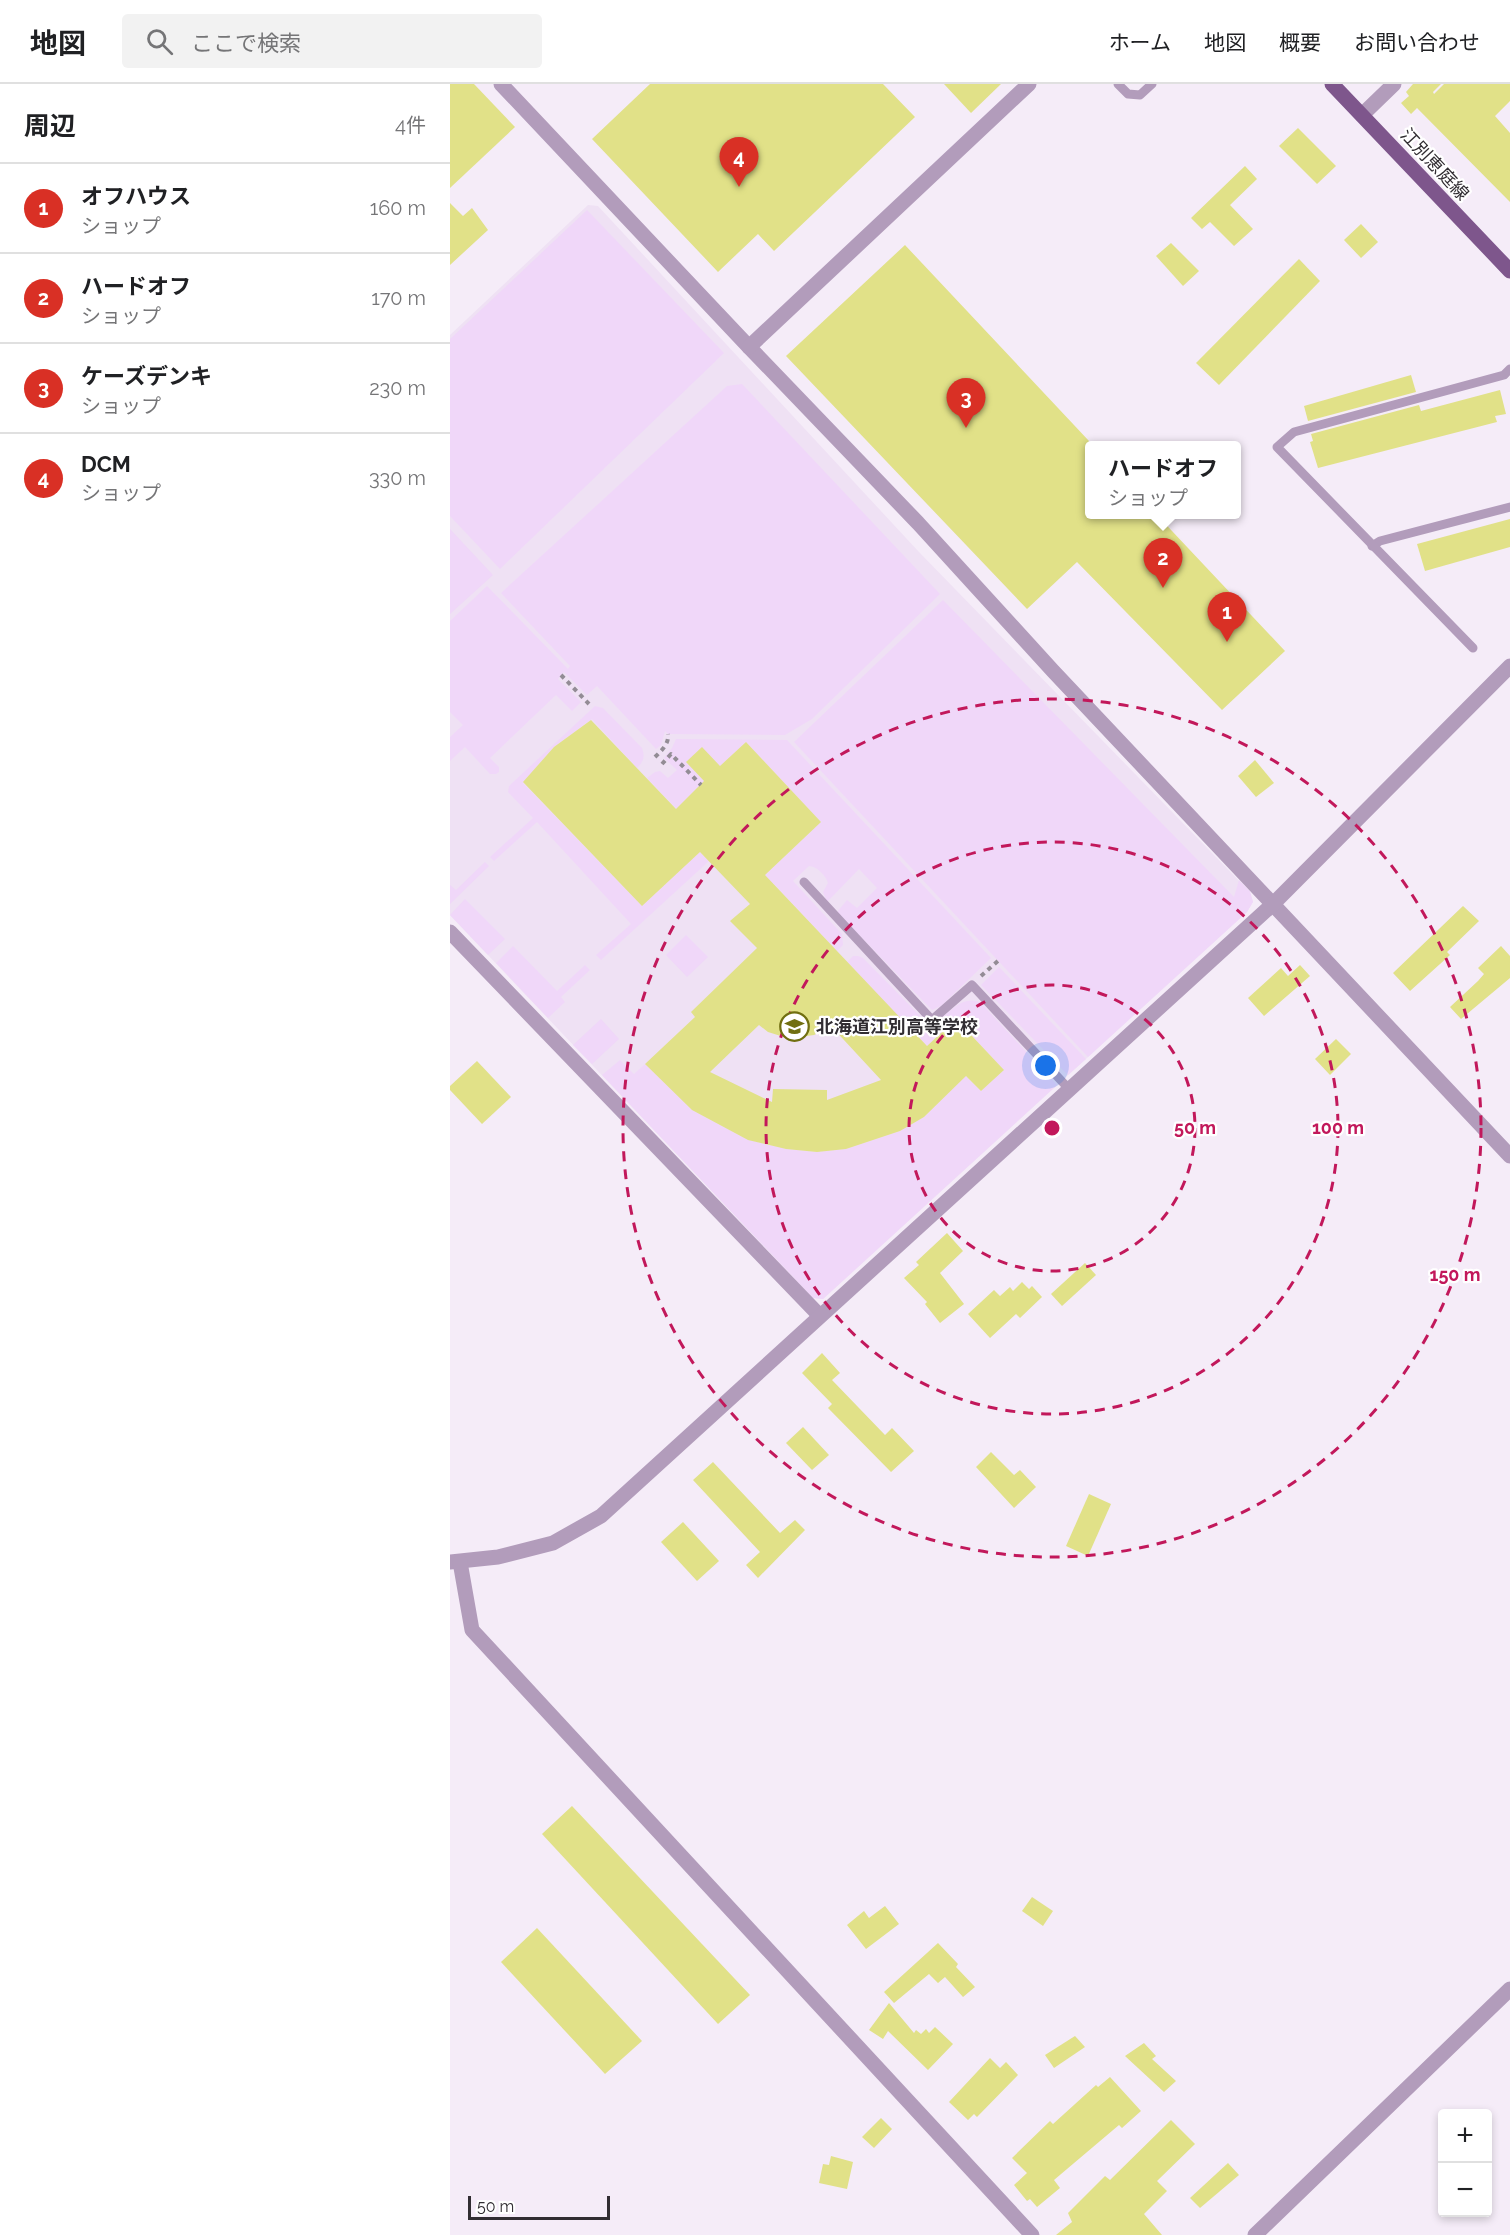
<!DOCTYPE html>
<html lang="ja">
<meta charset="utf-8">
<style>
body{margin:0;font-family:Raleway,"Noto Sans JP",sans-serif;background:#f2f2f2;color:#202124}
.controls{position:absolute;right:18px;bottom:18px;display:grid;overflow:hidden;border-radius:6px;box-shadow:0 3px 9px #0003}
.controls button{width:54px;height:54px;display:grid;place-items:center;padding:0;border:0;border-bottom:2px solid #e0e0e0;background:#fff;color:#202124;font:30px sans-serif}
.scale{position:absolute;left:18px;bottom:15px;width:142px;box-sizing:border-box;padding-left:6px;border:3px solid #312d32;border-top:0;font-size:16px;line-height:21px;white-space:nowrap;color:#312d32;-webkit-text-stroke:4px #fff;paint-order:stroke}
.you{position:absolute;left:596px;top:982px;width:21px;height:21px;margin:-15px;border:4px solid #fff;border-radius:50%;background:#1a73e8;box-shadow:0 0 0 9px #1a73e833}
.badge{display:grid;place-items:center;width:39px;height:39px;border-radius:50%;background:#d93025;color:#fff;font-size:20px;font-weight:700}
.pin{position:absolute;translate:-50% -50px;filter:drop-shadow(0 2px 3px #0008)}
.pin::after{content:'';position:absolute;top:32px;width:21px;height:18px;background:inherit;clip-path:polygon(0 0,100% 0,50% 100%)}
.popup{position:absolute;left:635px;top:357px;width:156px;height:78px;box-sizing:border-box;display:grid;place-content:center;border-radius:6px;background:#fff;filter:drop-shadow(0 2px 4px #0005);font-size:20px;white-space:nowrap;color:#757577}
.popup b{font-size:22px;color:#202124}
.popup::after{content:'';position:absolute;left:50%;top:100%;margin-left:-12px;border:12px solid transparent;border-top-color:#fff}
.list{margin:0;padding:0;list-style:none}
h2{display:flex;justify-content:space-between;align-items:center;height:78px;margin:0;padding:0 24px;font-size:26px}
h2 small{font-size:20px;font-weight:400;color:#757577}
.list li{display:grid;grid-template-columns:39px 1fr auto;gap:18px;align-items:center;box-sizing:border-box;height:90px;padding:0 24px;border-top:2px solid #e0e0e0}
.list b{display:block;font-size:22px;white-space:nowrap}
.list p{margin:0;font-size:20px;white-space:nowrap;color:#757577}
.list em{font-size:20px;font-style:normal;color:#757577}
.icon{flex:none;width:33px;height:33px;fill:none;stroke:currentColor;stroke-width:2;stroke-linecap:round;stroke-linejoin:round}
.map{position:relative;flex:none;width:1060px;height:2151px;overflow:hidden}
header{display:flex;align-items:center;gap:36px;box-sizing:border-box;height:84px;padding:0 30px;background:#fff;border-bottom:2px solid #e0e0e0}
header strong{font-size:28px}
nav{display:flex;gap:33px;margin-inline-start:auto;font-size:21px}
.search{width:420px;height:54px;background:#f2f2f2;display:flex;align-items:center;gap:15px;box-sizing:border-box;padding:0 21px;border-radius:6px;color:#757577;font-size:22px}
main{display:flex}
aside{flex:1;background:#fff}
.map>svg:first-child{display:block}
.built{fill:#efe1f4}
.green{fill:#f0d7f9}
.building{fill:#e1e188;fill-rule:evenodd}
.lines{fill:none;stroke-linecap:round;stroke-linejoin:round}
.path{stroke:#938c95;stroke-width:4;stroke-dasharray:4.5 4.5;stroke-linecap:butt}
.lane{stroke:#b29cbb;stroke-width:9}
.street{stroke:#b29cbb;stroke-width:15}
.primary{stroke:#7e568c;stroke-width:15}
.ring{fill:none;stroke:#c2185b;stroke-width:3;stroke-dasharray:10 8}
.labels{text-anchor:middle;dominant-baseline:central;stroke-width:4.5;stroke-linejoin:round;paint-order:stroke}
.street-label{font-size:18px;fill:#312d32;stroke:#fff}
.poi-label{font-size:18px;font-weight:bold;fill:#312d32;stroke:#fff;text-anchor:start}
.centre{fill:#c2185b;stroke:#fff;stroke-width:3}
.ring-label{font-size:18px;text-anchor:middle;font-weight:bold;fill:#c2185b;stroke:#fff;stroke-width:4.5;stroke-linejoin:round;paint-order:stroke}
</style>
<header>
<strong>地図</strong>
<div class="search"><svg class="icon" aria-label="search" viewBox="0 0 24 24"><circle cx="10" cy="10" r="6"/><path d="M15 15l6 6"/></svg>ここで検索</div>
<nav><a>ホーム</a><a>地図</a><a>概要</a><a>お問い合わせ</a></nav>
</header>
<main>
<aside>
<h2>周辺<small>4件</small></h2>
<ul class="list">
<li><span class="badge">1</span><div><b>オフハウス</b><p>ショップ</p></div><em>160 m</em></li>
<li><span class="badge">2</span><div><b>ハードオフ</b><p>ショップ</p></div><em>170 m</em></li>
<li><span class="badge">3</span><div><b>ケーズデンキ</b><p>ショップ</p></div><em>230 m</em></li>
<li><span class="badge">4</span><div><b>DCM</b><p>ショップ</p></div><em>330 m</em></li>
</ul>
</aside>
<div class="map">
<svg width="1060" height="2151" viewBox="0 0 1060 2151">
<rect width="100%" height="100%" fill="#f5ecf8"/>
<!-- built -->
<polygon class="built" points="138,121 148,122 469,468 799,807 803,818 797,828 373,1215 363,1214 0,831 0,251"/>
<!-- green -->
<g class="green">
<polygon points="137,126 274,269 50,485 0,432 0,255"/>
<polygon points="292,300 490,510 362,635 335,651 218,650 215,647 211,661 206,665 147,602 137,611 114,588 108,595 131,618 122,627 106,611 40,674 49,683 49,688 46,690 40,690 15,663 0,677 0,653 13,641 0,628 0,537 37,502 118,585 120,582 51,509 277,302"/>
<polygon points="0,445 43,491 0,530"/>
<polygon points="493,516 784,813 789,796 800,807 803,818 797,828 638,973 344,658"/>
<path d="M145,622L153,624L192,664C195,673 194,677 187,684L142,635L104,663L73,699L192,822L250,768L259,777L151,876L146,871L181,840L87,738L44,777L40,773L83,734L58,708L59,702Z"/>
<path d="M226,655L337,656L541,874L491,922L482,926L387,828L397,816L407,824L427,804L409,785L377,818L373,808L378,799C376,792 367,782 359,782L343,797L392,850L393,861L387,867L323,799L320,802L312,794L371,738L296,658L270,682L252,664L236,678L254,697L261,761L197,694L205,688L210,687L218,694L227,686L214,674L222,664Z"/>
<polygon points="35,778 39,782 0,820 0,801 6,806"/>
<polygon points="15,815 55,855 38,871 0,831"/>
<polygon points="236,851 258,873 237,893 216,871"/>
<polygon points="63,862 107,907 135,881 140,886 111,913 115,918 98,934 46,879"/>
<path d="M403,872H408L413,874L482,944C495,932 512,909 531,919L607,1001L373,1215L363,1214L152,991L170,976L184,990L195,980L242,1026L298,1056L336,1065L367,1068L396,1065L450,1047L474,1033L516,992L531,1007L554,986L506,935L477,962L397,878Z"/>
<polygon points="549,883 636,975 618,991 531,901"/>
<polygon points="151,935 169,955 142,980 123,961"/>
</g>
<!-- building -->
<g class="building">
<polygon points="0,0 24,0 65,43 0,104"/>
<polygon points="200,0 433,0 465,33 324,167 308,150 268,188 142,55"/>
<polygon points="494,0 551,0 521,29"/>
<polygon points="963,0 991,0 983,8 984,10 994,0 1060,0 1060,17 1045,32 1060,49 1060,118 967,24 961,30 951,19 959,12 956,8"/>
<polygon points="848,44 886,82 867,100 829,62"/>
<polygon points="795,82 807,95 780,121 803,145 784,162 760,138 752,145 741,134"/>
<polygon points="0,119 13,132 22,124 38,146 0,181"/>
<polygon points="911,140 928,158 911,174 894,156"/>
<polygon points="721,159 749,187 733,202 706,172"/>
<polygon points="455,161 639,357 639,430 706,430 835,567 772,626 627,478 577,525 336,272"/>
<polygon points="849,175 870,197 769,301 746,279"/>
<polygon points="961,291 966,308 858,337 854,322"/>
<polygon points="1050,306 1056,330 1045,332 1047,338 868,384 860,358 863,357 861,350 969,321 971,327"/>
<polygon points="1060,435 1060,463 975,487 967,460"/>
<path d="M141,636L226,725L254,697L236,678L252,663L270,682L296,658L371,738L315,791L477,962L506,935L554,986L531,1007L516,992L474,1033L450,1047L396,1065L367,1068L336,1065L298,1056L242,1026L195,980L245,933L241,928L307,864L280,837L300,820L250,768L192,822L73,698L104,663ZM309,941L318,948L334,953H349L364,951L381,942L431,996L377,1016V1006L323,1005L322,1018L260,988Z"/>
<polygon points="805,676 824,699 806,713 788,692"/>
<polygon points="1013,822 1029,837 997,868 1000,871 960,907 943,889"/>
<polygon points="1051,862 1060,872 1060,894 1011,935 1000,923 1028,897 1034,890 1028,884"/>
<polygon points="850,881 860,892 814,932 798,914 831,884 838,892"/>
<polygon points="886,955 901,970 880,991 865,975"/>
<polygon points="27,977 61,1013 32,1040 0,1006 0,1002"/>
<polygon points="497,1149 513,1167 490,1189 514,1220 490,1239 475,1220 477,1218 454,1194 469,1181 466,1178"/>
<polygon points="635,1179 646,1191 612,1222 601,1210"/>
<polygon points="572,1198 579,1205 582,1202 592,1213 570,1234 566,1230 540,1254 518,1230 544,1206 550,1212 560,1203 563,1207"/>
<polygon points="372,1269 390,1289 382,1296 435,1351 442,1344 464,1367 441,1388 378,1324 382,1320 352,1289"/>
<polygon points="353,1343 379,1371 362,1386 336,1359"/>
<polygon points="541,1368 564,1391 570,1386 586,1403 564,1424 526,1383"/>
<polygon points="263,1378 330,1449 345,1436 355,1446 308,1494 296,1481 310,1468 243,1396"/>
<polygon points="639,1410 661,1420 638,1472 616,1462"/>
<polygon points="233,1438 269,1477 247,1497 211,1458"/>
<polygon points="122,1722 300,1911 268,1940 92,1750"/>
<polygon points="582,1813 603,1827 593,1842 572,1827"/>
<polygon points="435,1822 449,1840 416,1865 397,1841 414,1827 419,1834"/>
<polygon points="87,1844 192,1957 155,1990 51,1878"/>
<polygon points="488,1859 508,1880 506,1883 525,1903 513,1913 495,1893 488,1899 479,1890 444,1919 434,1908"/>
<polygon points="439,1919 464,1949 466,1946 471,1950 476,1945 479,1949 485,1943 503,1960 478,1986 438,1947 433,1955 419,1946"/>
<polygon points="625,1952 635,1963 604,1984 595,1971"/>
<polygon points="694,1959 706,1972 702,1975 726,1997 714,2008 675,1972"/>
<polygon points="540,1974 550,1984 556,1978 568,1991 527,2033 524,2030 518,2036 499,2018"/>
<polygon points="660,1993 691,2027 672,2044 669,2041 604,2096 610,2104 587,2123 580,2115 577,2117 564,2101 577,2089 562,2074 600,2037 603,2040 646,2001 648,2003"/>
<polygon points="431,2034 442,2045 424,2064 412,2053"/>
<polygon points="721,2036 745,2060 707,2097 717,2107 694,2130 712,2151 606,2151 622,2138 618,2129 655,2092 660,2096"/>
<polygon points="381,2072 403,2078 397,2105 369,2099 373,2080 379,2081"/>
<polygon points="778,2079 789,2091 750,2124 740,2114"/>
</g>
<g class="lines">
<!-- path -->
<g class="path">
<polyline points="111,591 139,620"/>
<path d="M205,673C212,666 219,660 218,650"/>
<polyline points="212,680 221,670 251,701"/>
<polyline points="531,892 548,877"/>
</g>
<!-- lane -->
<g class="lane">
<polyline points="668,0 678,10 690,11 702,0"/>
<polyline points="922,462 930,457 1060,423"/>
<polyline points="1023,564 827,363 844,348 1054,291 1060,285"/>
<polyline points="354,798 482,936 522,901 619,1005"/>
</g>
<!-- street -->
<g class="street">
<polyline points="51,0 299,263 468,439 603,587 1060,1072"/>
<polyline points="912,31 944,0"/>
<polyline points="299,263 579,0"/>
<polyline points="0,848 369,1231"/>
<polyline points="0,1478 48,1473 103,1459 151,1432 823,820 1060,582"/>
<polyline points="10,1478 22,1546 582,2151"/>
<polyline points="805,2151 1060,1905"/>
</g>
<!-- primary -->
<polyline class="primary" points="882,0 1060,187"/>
</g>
<!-- distance rings -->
<g class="ring">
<circle cx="602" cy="1044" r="143"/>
<circle cx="602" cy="1044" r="286"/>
<circle cx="602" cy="1044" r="429"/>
</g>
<!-- icons -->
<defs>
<symbol id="school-ring" viewBox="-11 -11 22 22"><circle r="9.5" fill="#fff" stroke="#716f11" stroke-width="1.5"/><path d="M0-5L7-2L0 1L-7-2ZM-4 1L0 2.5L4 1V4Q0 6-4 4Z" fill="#716f11"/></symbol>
</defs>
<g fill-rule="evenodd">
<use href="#school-ring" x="328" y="926" width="33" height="33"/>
</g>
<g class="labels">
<!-- street labels -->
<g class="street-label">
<text transform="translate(985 80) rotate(47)">江別恵庭線</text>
</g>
<!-- poi labels -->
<g class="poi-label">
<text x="366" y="942">北海道江別高等学校</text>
</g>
</g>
<circle cx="602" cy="1044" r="9" class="centre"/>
<g class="ring-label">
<text x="745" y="1050">50 m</text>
<text x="888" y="1050">100 m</text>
<text x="1005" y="1197">150 m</text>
</g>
</svg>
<div class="controls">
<button>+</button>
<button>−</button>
</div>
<div class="scale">50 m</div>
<div class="you"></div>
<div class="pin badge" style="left:777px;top:558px">1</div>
<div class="pin badge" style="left:713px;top:504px">2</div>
<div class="popup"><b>ハードオフ</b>ショップ</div>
<div class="pin badge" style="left:516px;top:344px">3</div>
<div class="pin badge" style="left:289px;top:103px">4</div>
</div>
</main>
